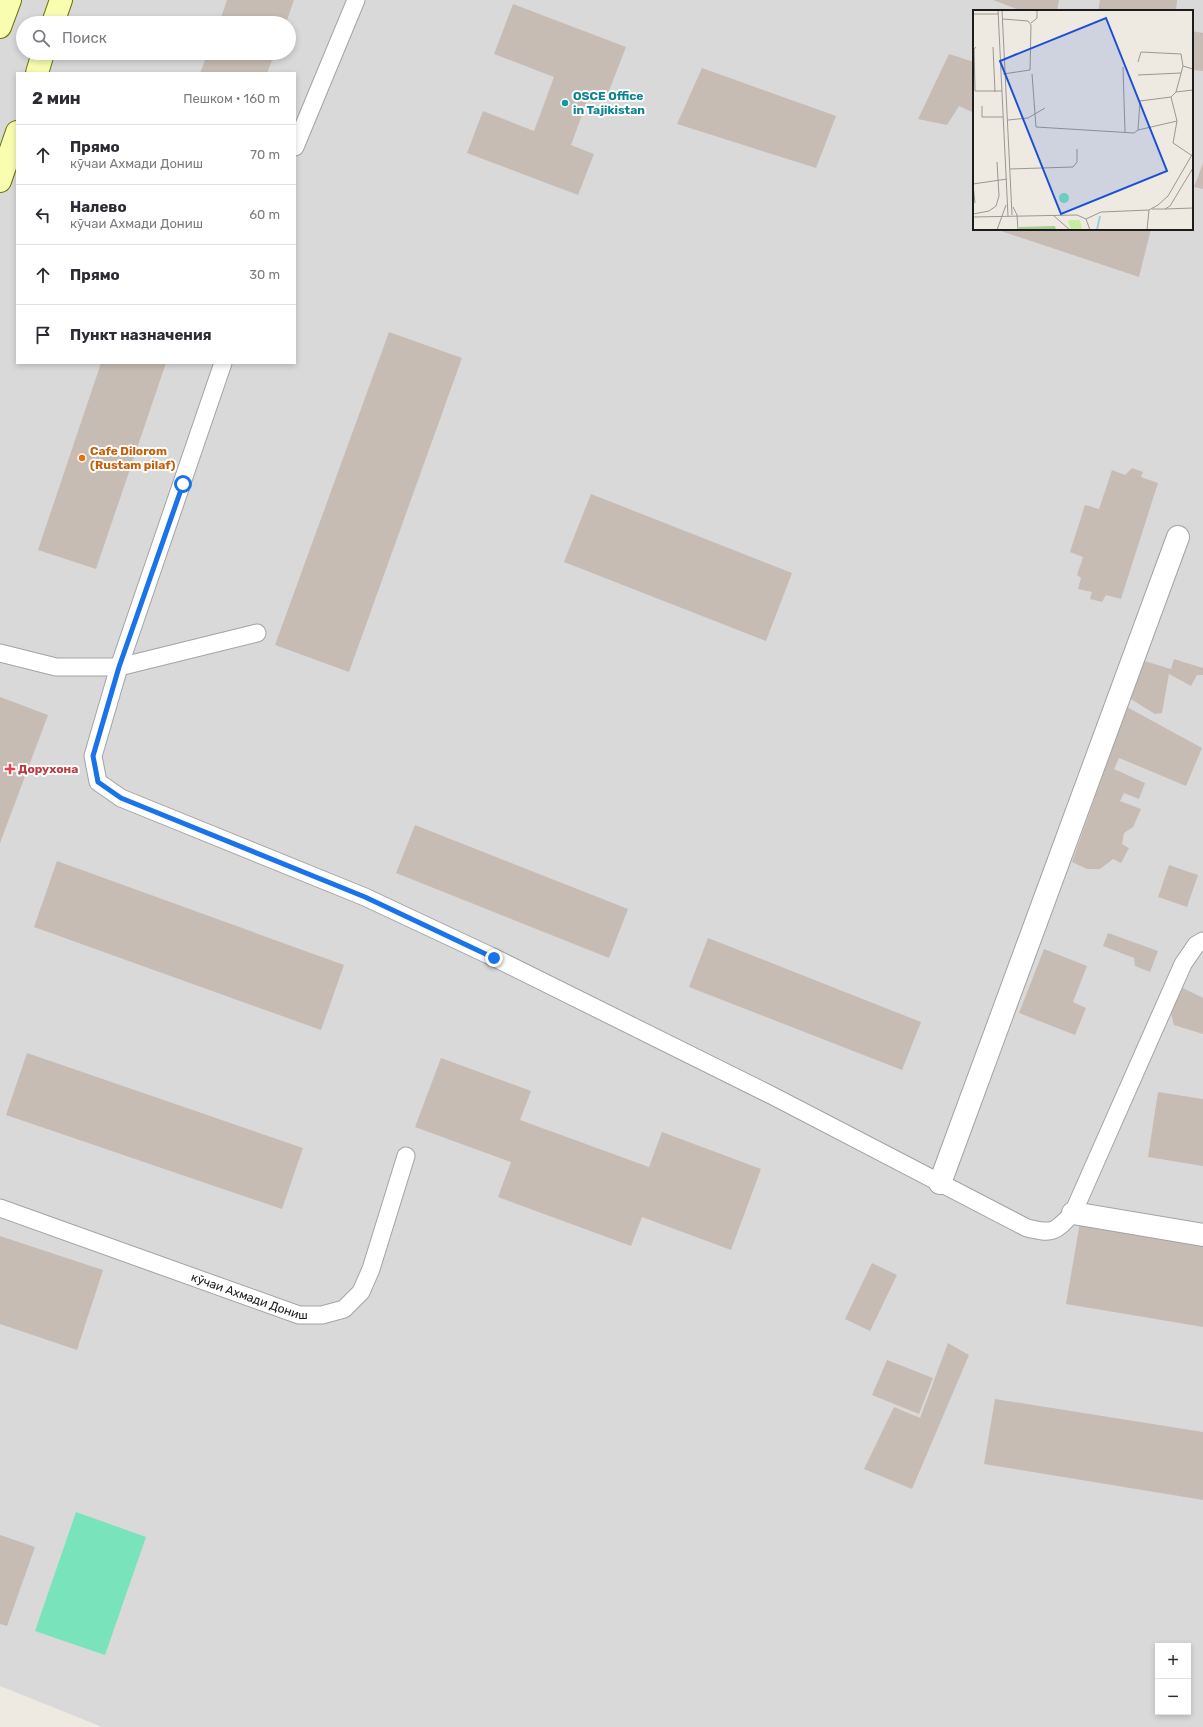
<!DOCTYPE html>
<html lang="ru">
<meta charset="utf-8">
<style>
body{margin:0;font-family:Rubik,sans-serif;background:#f2f2f3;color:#2b2b33}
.controls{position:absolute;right:12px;bottom:12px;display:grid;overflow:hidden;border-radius:0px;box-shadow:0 2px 6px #0003}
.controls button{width:36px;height:36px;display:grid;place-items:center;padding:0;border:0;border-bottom:1px solid #e1e1e2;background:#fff;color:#2b2b33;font:20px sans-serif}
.stop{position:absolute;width:12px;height:12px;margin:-9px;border:3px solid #1a73e8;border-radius:50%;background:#fff}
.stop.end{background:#1a73e8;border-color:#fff;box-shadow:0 1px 4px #0008}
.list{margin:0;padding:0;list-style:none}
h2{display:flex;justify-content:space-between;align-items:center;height:52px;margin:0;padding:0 16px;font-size:17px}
h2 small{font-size:13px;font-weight:400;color:#7c7c81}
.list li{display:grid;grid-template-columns:26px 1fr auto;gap:12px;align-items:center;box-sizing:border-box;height:60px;padding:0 16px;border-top:1px solid #e1e1e2}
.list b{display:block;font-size:15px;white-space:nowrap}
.list p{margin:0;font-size:13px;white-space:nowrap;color:#7c7c81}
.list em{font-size:13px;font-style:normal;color:#7c7c81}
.icon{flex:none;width:22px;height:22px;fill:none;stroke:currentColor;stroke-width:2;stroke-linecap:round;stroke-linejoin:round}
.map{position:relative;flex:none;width:1203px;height:1727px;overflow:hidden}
.search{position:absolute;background:#fff;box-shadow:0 2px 6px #0003;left:16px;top:16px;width:280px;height:44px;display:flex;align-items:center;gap:10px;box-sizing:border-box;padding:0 14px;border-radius:22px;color:#7c7c81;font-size:15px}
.panel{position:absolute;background:#fff;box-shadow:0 2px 6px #0003;left:16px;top:72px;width:280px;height:292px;border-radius:0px}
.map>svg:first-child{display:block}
.residential{fill:#dad9d9;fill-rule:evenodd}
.pitch{fill:#79e3bb}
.building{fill:#c6bcb4}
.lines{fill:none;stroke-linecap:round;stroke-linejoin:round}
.lane-casing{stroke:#a3a3a3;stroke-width:19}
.street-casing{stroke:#a3a3a3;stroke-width:24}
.secondary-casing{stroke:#687600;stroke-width:24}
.lane{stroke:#fff;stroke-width:17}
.street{stroke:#fff;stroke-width:22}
.secondary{stroke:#f8fdb0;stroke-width:22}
.route{stroke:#1a73e8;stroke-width:5}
.culture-dot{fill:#0f9aa8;stroke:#fff;stroke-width:1.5}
.food-dot{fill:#e8710a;stroke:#fff;stroke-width:1.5}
.health-dot{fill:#e0444e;stroke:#fff;stroke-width:1.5}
.labels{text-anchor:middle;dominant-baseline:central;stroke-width:4;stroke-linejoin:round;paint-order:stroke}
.culture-label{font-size:12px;font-weight:bold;fill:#0d838f;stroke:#fff;text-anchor:start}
.food-label{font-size:12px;font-weight:bold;fill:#c56008;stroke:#fff;text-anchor:start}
.health-label{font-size:12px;font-weight:bold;fill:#be3a42;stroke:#fff;text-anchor:start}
.street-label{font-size:12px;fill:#1c1c1c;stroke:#fff}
.inset-river{fill:none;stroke:#9ecfdf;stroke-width:2}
.inset-road{fill:none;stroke:#9a9892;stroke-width:1}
.view{fill:#1d4ed8;fill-opacity:0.15;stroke:#1d4ed8;stroke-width:2}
.inset-edge{fill:none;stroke:#1c1c1c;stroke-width:2}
</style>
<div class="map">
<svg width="1203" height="1727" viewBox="0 0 1203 1727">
<rect width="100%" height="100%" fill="#eeeae1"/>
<!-- residential -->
<path class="residential" d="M0,0H1203V1727H102L0,1686ZM974,11H1192V229H974ZM23,23H289V53H23ZM17,73H295V363H17ZM1158,1646H1188V1712H1158Z"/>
<!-- pitch -->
<polygon class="pitch" points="76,1512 146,1537 105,1655 35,1631"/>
<!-- building -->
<g class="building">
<polygon points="227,0 294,0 286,23 219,23"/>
<polygon points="993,0 1059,0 1057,11 1022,11"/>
<polygon points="1100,0 1177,0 1176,11 1098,11"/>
<polygon points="513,4 626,47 607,96 591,90 571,145 594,154 578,195 467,153 483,111 534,131 554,77 494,54"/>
<polygon points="1192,31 1203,33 1203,71 1192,70"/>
<polygon points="208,53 275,53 267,73 200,73"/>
<polygon points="949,54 974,62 974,113 959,106 947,125 918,119"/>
<polygon points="702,68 836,116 816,168 677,124"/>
<polygon points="1203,163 1203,189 1194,187"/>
<polygon points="995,229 1151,229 1139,277"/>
<polygon points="389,332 462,358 349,672 275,645"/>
<polygon points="101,363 166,363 96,569 38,550"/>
<polygon points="1132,468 1143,472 1141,477 1158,483 1121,599 1106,595 1102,602 1090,599 1092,592 1078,589 1081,578 1077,575 1083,557 1070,552 1085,505 1099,509 1112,470 1125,475"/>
<polygon points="591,494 792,573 766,641 564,562"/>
<polygon points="1174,659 1203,668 1203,675 1197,675 1191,686 1169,674 1162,713 1155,714 1129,698 1141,660 1171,669"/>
<polygon points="0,697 48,715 0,843"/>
<polygon points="1127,707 1202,748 1186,786 1119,758 1114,769 1145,783 1139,799 1124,793 1120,801 1141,809 1133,827 1124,833 1122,844 1129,848 1121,863 1113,859 1100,869 1087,869 1072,862"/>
<polygon points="415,825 628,909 609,958 396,873"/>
<polygon points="57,861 344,965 321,1030 34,927"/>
<polygon points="1169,865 1198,875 1187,907 1158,897"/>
<polygon points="1108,933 1158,951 1150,972 1135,966 1134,958 1103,946"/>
<polygon points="708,938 921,1022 902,1070 689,987"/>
<polygon points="1044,949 1087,966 1073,1002 1086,1008 1075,1035 1019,1013"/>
<polygon points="1181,987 1203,998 1203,1034 1174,1025 1170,1010"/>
<polygon points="27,1053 303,1148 282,1209 6,1115"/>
<polygon points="441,1058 531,1091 520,1120 649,1167 662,1132 761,1169 731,1250 642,1217 631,1246 498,1197 511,1162 415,1127"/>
<polygon points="1158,1092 1203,1099 1203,1166 1148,1157"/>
<polygon points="1080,1222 1203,1243 1203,1327 1066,1304"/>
<polygon points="0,1236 103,1270 77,1350 0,1324"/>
<polygon points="872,1263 897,1275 870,1331 845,1319"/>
<polygon points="948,1343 969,1355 912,1489 864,1469 894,1407 920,1418"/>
<polygon points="887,1360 933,1378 919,1414 872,1395"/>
<polygon points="995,1399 1203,1432 1203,1500 984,1464"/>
<polygon points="0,1535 35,1547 7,1626 0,1624"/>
</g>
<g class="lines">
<defs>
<g id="lane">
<polyline points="295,147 356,0"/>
<path d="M223,363L119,667L93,756L98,782L121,798L365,897L495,958L773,1096L1027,1228C1053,1234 1054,1233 1073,1213L1183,964L1196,945L1203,941"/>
<polyline points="0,653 56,667 119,667 257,633"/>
<path id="s1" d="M0,1208L299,1315H322L344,1309L361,1292L371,1269L406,1156"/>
</g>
<g id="street">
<polyline points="940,1183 1178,537"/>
<polyline points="1073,1213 1203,1235"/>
</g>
<g id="secondary">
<polyline points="53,23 61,0"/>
<polyline points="0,27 10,0"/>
<polyline points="37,73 43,53"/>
<polyline points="0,181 17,132"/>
</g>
</defs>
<!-- lane casing -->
<use href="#lane" class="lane-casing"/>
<!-- street casing -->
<use href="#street" class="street-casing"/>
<!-- secondary casing -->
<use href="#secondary" class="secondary-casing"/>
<!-- lane -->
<use href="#lane" class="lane"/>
<!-- street -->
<use href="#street" class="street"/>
<!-- secondary -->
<use href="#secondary" class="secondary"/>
</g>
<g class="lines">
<!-- route -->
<polyline class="route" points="183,484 119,667 93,756 98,782 121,798 365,897 494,958"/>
</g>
<!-- markers -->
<circle class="culture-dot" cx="565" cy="103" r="4"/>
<circle class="food-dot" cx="82" cy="458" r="4"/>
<path class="health-dot" d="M8 763h4v4h4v4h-4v4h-4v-4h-4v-4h4z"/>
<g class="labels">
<!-- culture labels -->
<g class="culture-label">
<text x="573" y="96">OSCE Office<tspan x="573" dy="14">in Tajikistan</tspan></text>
</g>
<!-- food labels -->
<g class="food-label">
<text x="90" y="451">Cafe Dilorom<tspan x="90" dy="14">(Rustam pilaf)</tspan></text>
</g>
<!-- health labels -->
<g class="health-label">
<text x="18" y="769">Дорухона</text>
</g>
<!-- street labels -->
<g class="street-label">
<text stroke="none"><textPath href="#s1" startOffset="265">кӯчаи Ахмади Дониш</textPath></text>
</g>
</g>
<!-- overview -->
<g transform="translate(973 10)">
<rect width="220" height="220" fill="#eeeae1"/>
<path d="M97,210H107L109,220H98L95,211Z" fill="#c6eca3"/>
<path d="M82,216L83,220H46V217Z" fill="#a4d093"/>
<path d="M86 188a5 5 0 1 1 10 0a5 5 0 1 1-10 0Z" fill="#79e3bb"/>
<path class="inset-river" d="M124,220L127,206"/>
<path class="inset-road" d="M25,0L35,206M29,0L39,205M0,4H26M30,9L55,11L58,15L57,60L30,64M58,13L64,8V0M3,37L1,39L2,81H29M20,37L22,82M165,52L168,42L208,44L210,56M150,57L152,122M59,64L63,117L161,123L165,120L167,91L198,87L203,82L210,56L220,59M165,65L208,63M203,82L220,80M198,87L204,111L200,133L218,145M9,96V107H30M35,110L55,108L72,98M165,120L204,111M37,159L100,157L104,152V139M0,174L34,169M0,175L2,193M40,197L44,205L45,220M179,199H192L197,196L220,158M192,199L220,198M0,204L16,201L23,196L26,186L24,152M81,206L97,220M0,207L104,205L113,209L117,220M113,209L128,202L176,200L185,195L195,186L220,143M24,220L33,195M174,220L176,200"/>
<path class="view" d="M133,8L194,161L88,204L27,51Z"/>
<rect width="220" height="220" class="inset-edge"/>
</g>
</svg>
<div class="controls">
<button>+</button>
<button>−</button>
</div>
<div class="stop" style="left:183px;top:484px"></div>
<div class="stop end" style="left:494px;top:958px"></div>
<div class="search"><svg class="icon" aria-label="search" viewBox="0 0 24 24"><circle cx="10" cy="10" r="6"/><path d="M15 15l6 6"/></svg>Поиск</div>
<section class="panel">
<h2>2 мин<small>Пешком · 160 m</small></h2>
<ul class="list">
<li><svg class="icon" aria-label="ahead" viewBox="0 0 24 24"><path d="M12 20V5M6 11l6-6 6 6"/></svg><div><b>Прямо</b><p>кӯчаи Ахмади Дониш</p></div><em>70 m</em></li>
<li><svg class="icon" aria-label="left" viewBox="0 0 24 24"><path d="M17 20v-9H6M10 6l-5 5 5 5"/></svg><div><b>Налево</b><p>кӯчаи Ахмади Дониш</p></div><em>60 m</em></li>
<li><svg class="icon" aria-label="ahead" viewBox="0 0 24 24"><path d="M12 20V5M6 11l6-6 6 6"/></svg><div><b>Прямо</b></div><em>30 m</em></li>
<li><svg class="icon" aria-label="arrive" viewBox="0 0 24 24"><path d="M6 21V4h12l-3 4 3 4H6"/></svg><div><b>Пункт назначения</b></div></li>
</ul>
</section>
</div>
